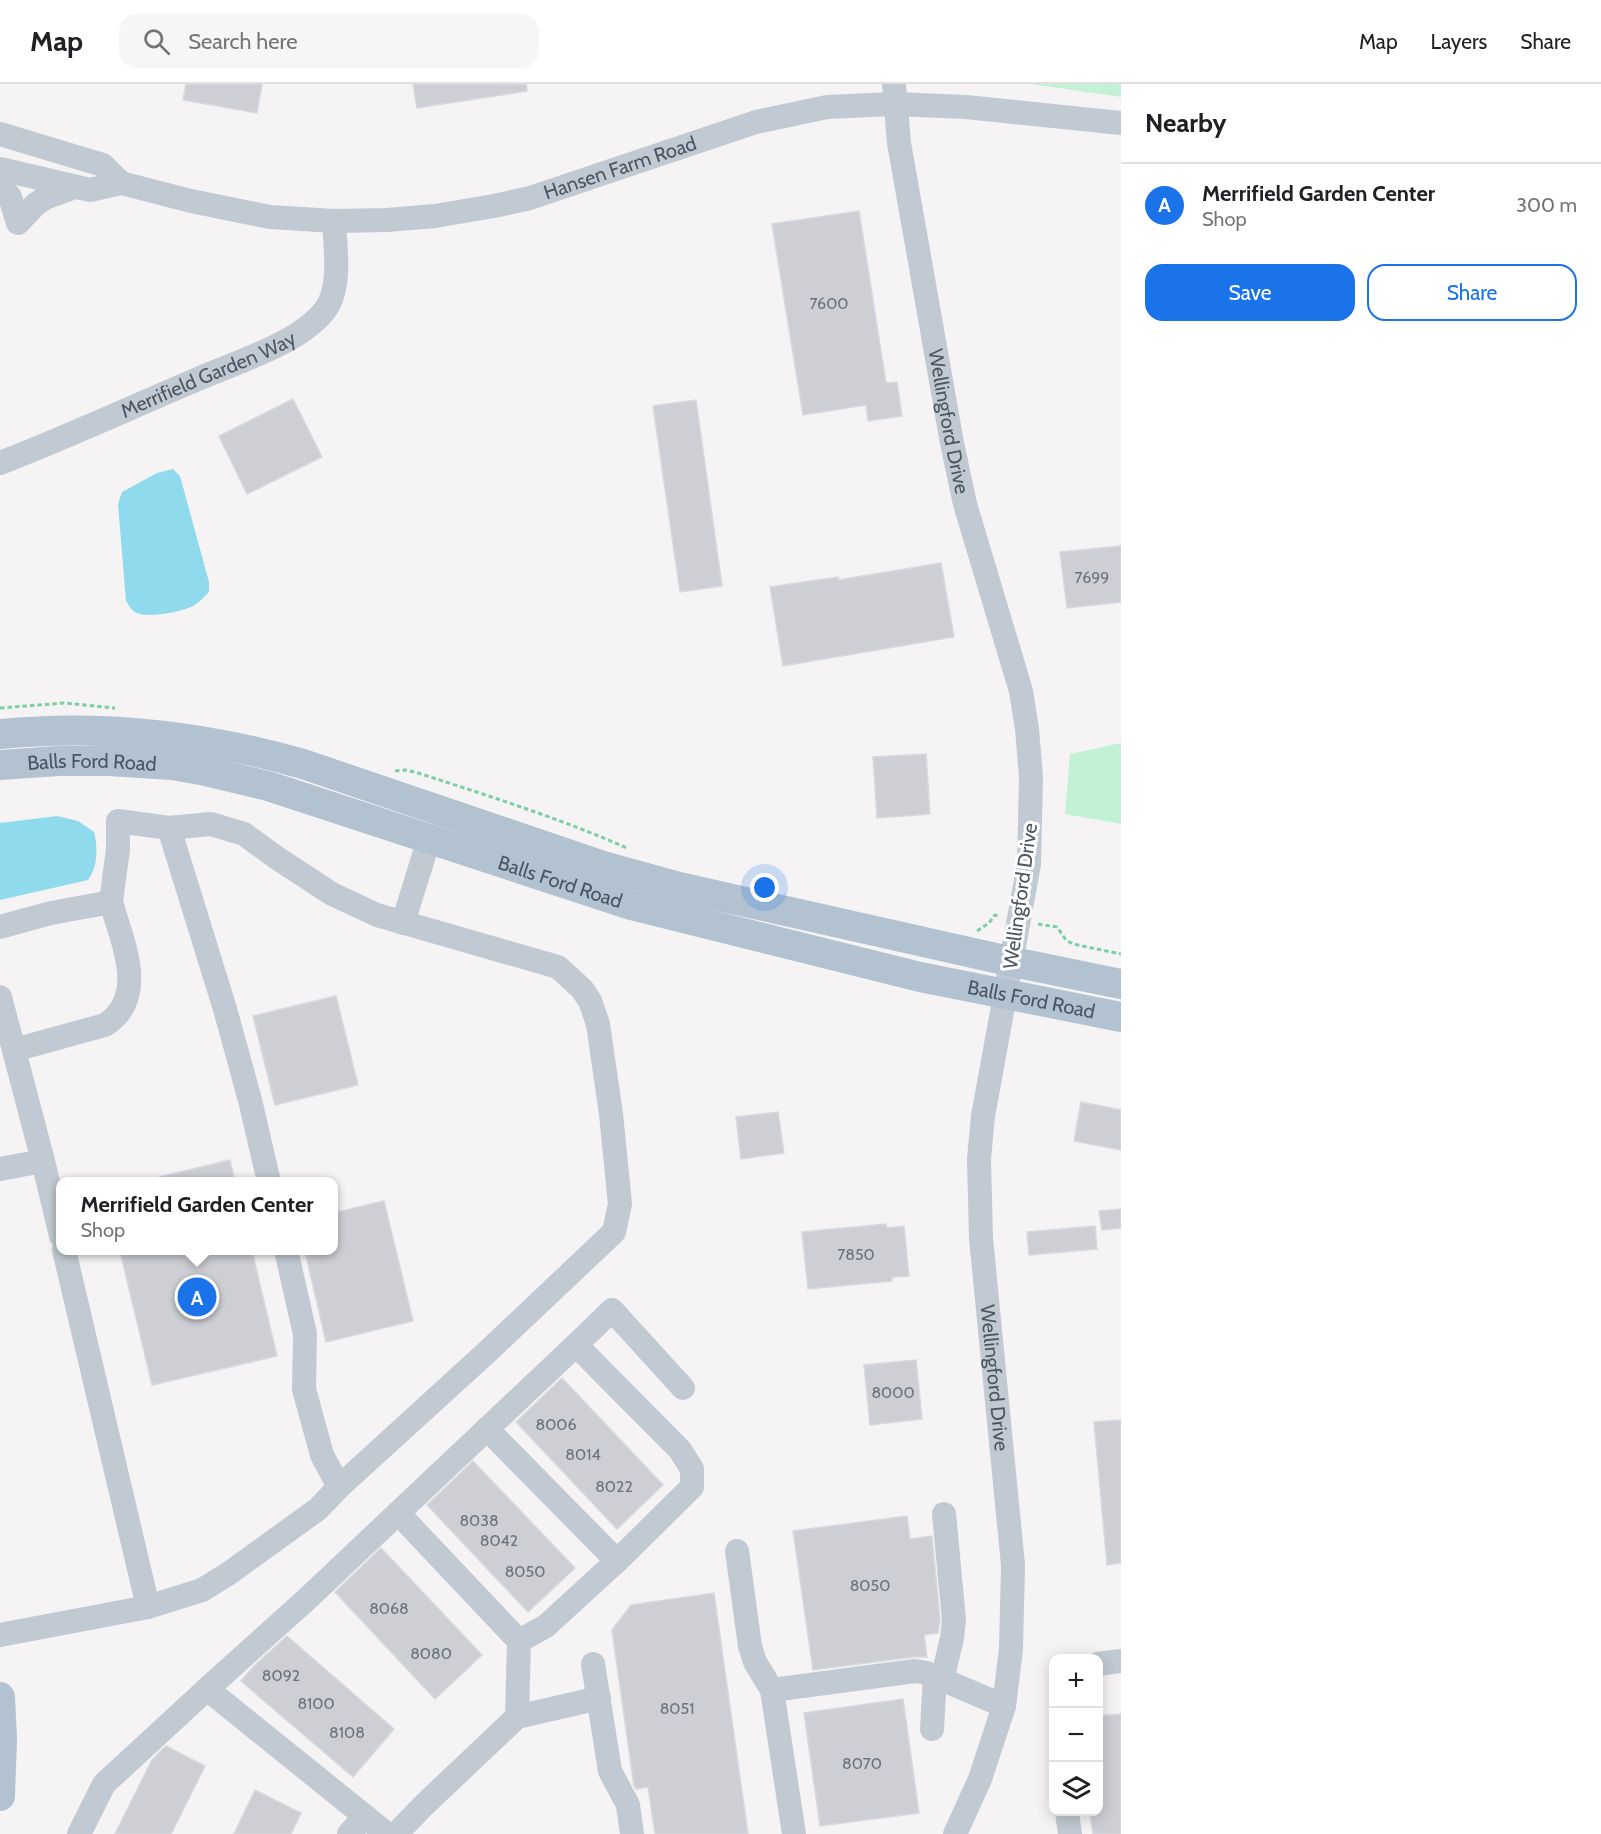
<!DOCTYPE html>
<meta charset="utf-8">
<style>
body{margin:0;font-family:Cabin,sans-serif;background:#f6f6f6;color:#202124}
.controls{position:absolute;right:18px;bottom:18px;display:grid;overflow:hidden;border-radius:12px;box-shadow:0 3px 15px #0003}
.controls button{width:54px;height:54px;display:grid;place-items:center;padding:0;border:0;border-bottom:2px solid #e0e0e0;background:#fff;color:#202124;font:30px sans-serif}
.you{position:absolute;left:765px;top:804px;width:21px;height:21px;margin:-15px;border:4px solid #fff;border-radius:50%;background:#1a73e8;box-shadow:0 0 0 9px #1a73e833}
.badge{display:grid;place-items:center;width:39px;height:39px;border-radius:50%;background:#1a73e8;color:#fff;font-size:20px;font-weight:700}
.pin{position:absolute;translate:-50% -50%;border:3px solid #fff;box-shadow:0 2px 6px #0006}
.popup{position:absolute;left:56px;top:1093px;width:282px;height:78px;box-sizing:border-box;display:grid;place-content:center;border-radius:12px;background:#fff;filter:drop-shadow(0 2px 4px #0005);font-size:20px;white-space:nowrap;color:#757577}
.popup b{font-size:22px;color:#202124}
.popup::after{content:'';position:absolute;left:50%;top:100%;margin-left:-12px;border:12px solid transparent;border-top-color:#fff}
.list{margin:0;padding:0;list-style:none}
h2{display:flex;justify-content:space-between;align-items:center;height:78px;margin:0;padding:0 24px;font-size:26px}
h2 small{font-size:20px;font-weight:400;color:#757577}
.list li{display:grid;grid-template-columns:39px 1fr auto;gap:18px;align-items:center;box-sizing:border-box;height:84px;padding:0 24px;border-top:2px solid #e0e0e0}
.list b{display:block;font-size:22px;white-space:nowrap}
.list p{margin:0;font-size:20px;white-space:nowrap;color:#757577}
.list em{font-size:20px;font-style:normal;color:#757577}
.actions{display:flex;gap:12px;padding:18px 24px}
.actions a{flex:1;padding:14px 0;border:2px solid #1a73e8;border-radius:18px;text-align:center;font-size:21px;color:#1a73e8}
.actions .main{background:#1a73e8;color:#fff}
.icon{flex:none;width:33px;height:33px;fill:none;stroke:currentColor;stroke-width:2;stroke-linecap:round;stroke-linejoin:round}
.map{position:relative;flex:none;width:1121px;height:1750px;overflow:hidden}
header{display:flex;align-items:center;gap:36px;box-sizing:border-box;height:84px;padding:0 30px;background:#fff;border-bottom:2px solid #e0e0e0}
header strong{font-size:28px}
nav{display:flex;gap:33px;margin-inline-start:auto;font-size:21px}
.search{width:420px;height:54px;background:#f6f6f6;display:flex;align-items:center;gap:15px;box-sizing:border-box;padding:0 21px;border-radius:18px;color:#757577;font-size:22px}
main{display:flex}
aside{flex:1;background:#fff}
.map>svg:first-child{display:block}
.green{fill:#c3f1d5}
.water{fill:#90daee}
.building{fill:#cdcfd5;stroke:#d7d9de;stroke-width:1.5}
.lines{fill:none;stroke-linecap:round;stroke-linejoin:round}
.path{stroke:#7ad0a6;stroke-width:3;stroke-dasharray:4.5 3;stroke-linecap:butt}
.minor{stroke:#c1cad2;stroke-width:24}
.major{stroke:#b3c2d1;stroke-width:30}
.labels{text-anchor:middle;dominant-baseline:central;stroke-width:6;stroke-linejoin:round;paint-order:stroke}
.number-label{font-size:16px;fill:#6b747e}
.street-label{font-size:20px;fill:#4a5661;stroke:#fff}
</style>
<header>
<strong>Map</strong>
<div class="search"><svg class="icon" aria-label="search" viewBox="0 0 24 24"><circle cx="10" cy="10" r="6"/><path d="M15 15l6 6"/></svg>Search here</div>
<nav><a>Map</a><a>Layers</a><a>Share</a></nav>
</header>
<main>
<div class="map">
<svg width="1121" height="1750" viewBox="0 0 1121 1750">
<rect width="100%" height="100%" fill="#f5f3f3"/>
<!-- green -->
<g class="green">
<polygon points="1031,0 1121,0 1121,13"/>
<polygon points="1121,659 1121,740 1065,730 1070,670"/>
</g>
<!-- water -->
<g class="water">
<path d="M173,385L180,392L209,498V508C203,514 198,520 191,523C180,528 145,535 135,528C131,526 129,521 126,517L118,420L122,408L157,389Z"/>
<path d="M57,732L78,737L94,748C98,764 98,782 88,796L0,816V739Z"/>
</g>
<!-- building -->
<g class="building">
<polygon points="186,0 262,0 257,29 183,16"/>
<polygon points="413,0 526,0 527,7 417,24"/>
<polygon points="859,127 886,299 897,298 902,332 868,337 866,321 803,331 772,140"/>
<polygon points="293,315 322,373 247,410 219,352"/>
<polygon points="696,316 722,502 680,508 653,322"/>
<polygon points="1121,462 1121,518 1067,524 1060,468"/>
<polygon points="941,479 954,553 783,582 770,503 838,493 838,496"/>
<polygon points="926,670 930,730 877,734 873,673"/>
<polygon points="336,912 358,1001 275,1021 253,932"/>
<polygon points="1081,1018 1121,1026 1121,1066 1074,1057"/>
<polygon points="778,1028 784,1069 741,1075 736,1033"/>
<polygon points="230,1076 235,1098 159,1098 159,1093"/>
<polygon points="384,1117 413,1237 326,1258 305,1167 333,1167 333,1129"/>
<polygon points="1121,1125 1121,1144 1102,1146 1099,1127"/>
<polygon points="886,1140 887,1144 904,1142 909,1192 892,1193 892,1197 808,1205 802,1148"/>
<polygon points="1095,1142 1097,1165 1029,1171 1027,1148"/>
<polygon points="120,1167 252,1167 277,1272 152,1301"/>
<polygon points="916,1276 922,1335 870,1341 864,1281"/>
<polygon points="562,1294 663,1401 617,1445 516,1338"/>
<polygon points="1121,1336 1121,1479 1107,1481 1094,1338"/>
<polygon points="473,1377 575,1484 528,1528 427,1421"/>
<polygon points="907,1432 910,1455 932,1452 940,1536 938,1549 924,1551 927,1573 913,1573 813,1586 793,1447"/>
<polygon points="381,1464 482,1571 435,1615 335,1508"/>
<polygon points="714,1509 748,1750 655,1750 648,1703 636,1705 634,1702 612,1546 631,1521"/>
<polygon points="287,1552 394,1645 353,1693 241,1597 254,1582"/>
<polygon points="903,1615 919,1729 820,1742 804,1629"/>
<polygon points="1121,1630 1121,1750 1093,1750 1090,1728 1098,1728 1098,1632"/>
<polygon points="166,1662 205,1682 171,1750 115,1750 152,1676"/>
<polygon points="255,1706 301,1729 291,1750 234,1750"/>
</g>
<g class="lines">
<!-- path -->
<g class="path">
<polyline points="0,624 64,619 115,624"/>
<path d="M395,687L406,686L418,689C489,712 559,734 627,764"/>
<polyline points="1038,840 1057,843 1066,856 1073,860 1121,870"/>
<polyline points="977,847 989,839 995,831 1000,832"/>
</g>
<!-- minor -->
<g class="minor">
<path id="s1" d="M894,0L899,59L952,359L965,420L1021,607L1027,645L1031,693L1029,780L983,1032L979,1075L981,1154L1013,1481L1011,1565L1004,1622L980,1695L955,1750"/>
<polyline points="0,50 103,81 121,99"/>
<path id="s2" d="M0,85L90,106L121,99L191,117L250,129L270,133L334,137L387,136L435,132L494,122L530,114L756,38L827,23L894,20L966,23L1121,39"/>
<polyline points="0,101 10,113 18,139 36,120 45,114 75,103"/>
<path id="s3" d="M0,379C67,353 132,323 198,295C236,278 299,260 325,226C342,204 335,162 334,137"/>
<polyline points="169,744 211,740 244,750 277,774 332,810 377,831 558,883 582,905 590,917 598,940 611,1030 620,1120 614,1148 486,1269 339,1403"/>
<polyline points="111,818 118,765 118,737 169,744 225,925 250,1016 269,1098"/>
<polyline points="403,839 429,755"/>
<path d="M0,843L51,829L111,818C122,858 149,913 105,941L14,966"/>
<polyline points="0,913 43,1077"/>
<polyline points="0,1085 43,1077 61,1152"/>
<polyline points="487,1345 617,1477"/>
<polyline points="398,1429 576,1261"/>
<polyline points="737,1467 750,1562 755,1578 772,1606"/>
<polyline points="148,1523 202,1506 228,1490 318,1425 339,1403 322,1371 304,1305 305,1250 286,1166"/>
<polyline points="0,1551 148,1523 64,1166"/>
<polyline points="519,1557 546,1542 617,1477 692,1403 692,1385 680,1366 576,1261 612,1226 683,1304"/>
<polyline points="593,1580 610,1687 628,1721 632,1750"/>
<polyline points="1098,1580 1121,1577"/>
<polyline points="942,1596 952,1554 954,1536 944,1430"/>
<polyline points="207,1605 307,1515 398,1429 519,1557 517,1633"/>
<polyline points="932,1645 935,1592"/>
<polyline points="1067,1728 1070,1750"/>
<polyline points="79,1750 104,1700 207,1605 387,1750"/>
<polyline points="349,1750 365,1732"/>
<polyline points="396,1750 424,1721 517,1633 599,1614"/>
<polyline points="794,1750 772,1606 915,1587 927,1589 1004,1622"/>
</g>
<!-- major -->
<g class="major">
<path d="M0,650C101,640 205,652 303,680L603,782L679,803L1013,878L1121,900"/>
<path id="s4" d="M0,681L58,677H109L172,681L201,686L268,702L631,821L920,893L1121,933"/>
<polyline points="0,1613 2,1655 0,1712"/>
</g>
</g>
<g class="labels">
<!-- number labels -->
<g class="number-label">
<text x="829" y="219">7600</text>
<text x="1092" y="493">7699</text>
<text x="856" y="1170">7850</text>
<text x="893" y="1308">8000</text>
<text x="556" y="1340">8006</text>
<text x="583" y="1370">8014</text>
<text x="614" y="1402">8022</text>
<text x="479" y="1436">8038</text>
<text x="499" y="1456">8042</text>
<text x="525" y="1487">8050</text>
<text x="870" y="1501">8050</text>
<text x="389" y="1524">8068</text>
<text x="431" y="1569">8080</text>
<text x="281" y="1591">8092</text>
<text x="316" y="1619">8100</text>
<text x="677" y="1624">8051</text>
<text x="347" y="1648">8108</text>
<text x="862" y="1679">8070</text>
</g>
<!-- street labels -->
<g class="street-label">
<text stroke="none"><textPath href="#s2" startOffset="634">Hansen Farm Road</textPath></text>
<text stroke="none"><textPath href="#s3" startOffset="226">Merrifield Garden Way</textPath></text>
<text stroke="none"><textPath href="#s1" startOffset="342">Wellingford Drive</textPath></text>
<text stroke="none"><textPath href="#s4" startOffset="92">Balls Ford Road</textPath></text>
<text stroke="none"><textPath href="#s4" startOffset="578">Balls Ford Road</textPath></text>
<text transform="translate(1020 812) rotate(-82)">Wellingford Drive</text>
<text stroke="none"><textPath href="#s4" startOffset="1064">Balls Ford Road</textPath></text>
<text stroke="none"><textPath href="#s1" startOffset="1314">Wellingford Drive</textPath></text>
</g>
</g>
</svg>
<div class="controls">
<button>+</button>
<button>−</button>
<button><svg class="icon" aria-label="layers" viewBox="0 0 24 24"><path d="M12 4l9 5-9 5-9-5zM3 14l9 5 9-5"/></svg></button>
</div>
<div class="you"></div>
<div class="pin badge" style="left:197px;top:1213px">A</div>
<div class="popup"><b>Merrifield Garden Center</b>Shop</div>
</div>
<aside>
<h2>Nearby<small></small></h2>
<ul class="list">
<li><span class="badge">A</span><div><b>Merrifield Garden Center</b><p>Shop</p></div><em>300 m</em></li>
</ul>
<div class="actions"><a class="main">Save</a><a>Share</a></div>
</aside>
</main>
